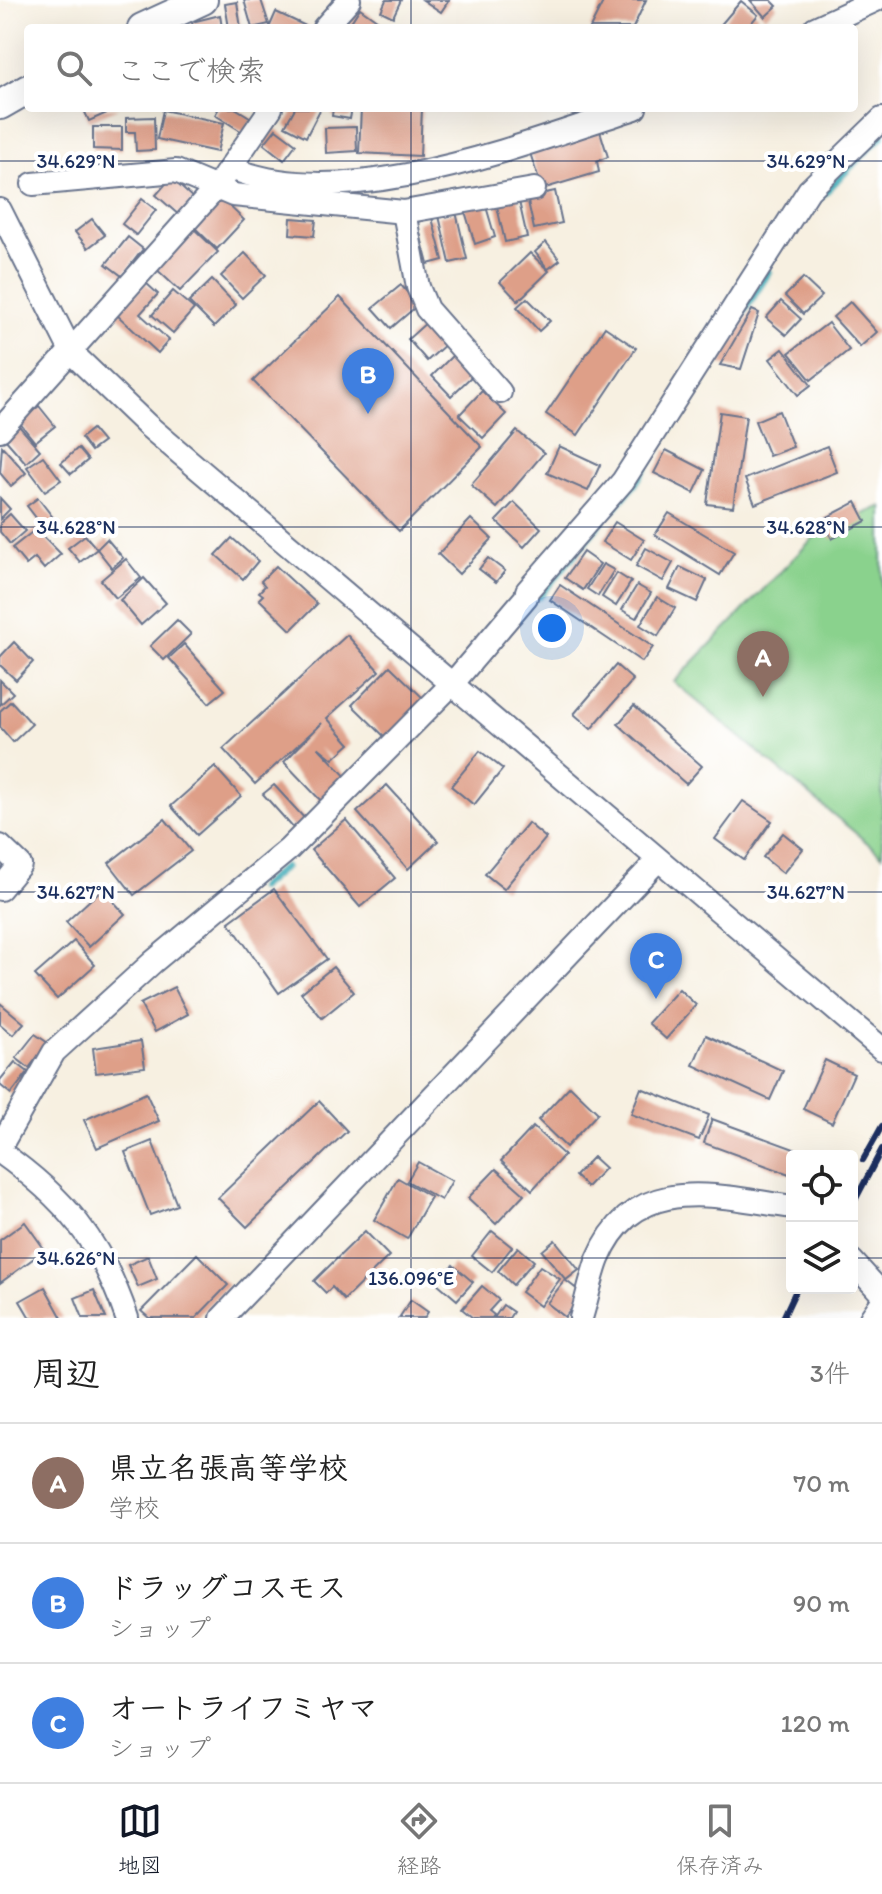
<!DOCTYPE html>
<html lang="ja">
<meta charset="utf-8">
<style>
body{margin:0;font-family:Itim,"Klee One",sans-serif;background:#f2f2f2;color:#222}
.controls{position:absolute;right:24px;bottom:24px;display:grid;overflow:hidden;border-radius:8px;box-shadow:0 8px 32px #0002}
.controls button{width:72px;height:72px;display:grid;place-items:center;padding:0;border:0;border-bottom:2px solid #e0e0e0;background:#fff;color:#222;font:40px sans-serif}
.you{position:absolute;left:552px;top:628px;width:28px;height:28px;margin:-20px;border:6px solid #fff;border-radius:50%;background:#1a73e8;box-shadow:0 0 0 12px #1a73e833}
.badge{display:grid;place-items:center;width:52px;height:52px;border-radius:50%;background:#111827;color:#fff;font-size:26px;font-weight:700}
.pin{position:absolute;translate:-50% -66px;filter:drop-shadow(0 2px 4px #0008)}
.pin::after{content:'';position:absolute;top:42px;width:28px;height:24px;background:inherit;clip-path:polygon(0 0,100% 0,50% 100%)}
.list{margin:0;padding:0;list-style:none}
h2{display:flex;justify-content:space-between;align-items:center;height:104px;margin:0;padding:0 32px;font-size:34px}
h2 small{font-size:26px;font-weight:400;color:#767676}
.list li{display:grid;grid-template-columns:52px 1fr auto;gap:24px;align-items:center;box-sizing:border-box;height:120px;padding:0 32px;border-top:2px solid #e0e0e0}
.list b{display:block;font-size:30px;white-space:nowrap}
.list p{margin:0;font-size:26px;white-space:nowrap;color:#767676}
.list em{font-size:26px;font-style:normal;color:#767676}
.icon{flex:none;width:44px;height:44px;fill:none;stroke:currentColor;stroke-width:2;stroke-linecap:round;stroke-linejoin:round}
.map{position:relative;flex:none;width:882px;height:1318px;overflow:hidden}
.search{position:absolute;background:#fff;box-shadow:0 8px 32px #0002;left:24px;right:24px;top:24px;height:88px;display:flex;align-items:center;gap:20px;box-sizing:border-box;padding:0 28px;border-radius:8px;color:#767676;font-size:30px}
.sheet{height:464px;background:#fff}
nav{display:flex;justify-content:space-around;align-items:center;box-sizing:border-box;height:112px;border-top:2px solid #e0e0e0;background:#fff;font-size:22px;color:#767676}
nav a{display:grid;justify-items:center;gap:4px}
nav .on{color:#111827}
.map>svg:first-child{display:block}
.green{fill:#8ad28d;stroke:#528076;stroke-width:2}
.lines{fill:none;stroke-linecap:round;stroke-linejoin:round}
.stream{stroke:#3cacb8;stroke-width:7}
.building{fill:#de9f88}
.minor-casing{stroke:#68738c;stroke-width:26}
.major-casing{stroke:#68738c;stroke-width:32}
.minor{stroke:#fff;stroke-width:22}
.major{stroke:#fff;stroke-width:28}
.rail{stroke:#1b2f5e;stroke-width:6}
.ticks{fill:none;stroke:#1b2f5e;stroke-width:2;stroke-opacity:0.45}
.ticks-label{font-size:20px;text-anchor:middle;fill:#1b2f5e;stroke:#fff;stroke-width:8;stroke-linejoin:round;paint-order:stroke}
</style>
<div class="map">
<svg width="882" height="1318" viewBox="0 0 882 1318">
<rect width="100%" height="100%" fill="#fff"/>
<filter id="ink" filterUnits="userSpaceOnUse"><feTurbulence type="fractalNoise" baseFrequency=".0125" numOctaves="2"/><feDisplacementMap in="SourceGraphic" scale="16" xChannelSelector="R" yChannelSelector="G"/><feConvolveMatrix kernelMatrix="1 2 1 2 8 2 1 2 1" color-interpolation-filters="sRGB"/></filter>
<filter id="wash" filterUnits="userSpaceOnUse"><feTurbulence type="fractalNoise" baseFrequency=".006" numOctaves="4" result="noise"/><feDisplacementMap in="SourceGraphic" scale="32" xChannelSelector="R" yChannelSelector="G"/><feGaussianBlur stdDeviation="1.8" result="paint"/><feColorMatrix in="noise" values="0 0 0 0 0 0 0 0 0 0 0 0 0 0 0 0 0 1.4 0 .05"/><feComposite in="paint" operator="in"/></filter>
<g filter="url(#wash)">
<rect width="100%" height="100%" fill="#f7f0e1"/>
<!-- green -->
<polygon class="green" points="882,506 882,855 674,682 816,535"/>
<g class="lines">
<!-- stream -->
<g class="stream">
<polyline points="812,205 882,136"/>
<polyline points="611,512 635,484 769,272"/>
<polyline points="539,597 602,521"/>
<polyline points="260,888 284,867"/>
</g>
</g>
<g id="blocks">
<!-- building -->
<g class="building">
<polygon points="244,0 261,0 269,24 252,28"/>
<polygon points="386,0 401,0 393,17 381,11"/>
<polygon points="423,0 449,0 441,12"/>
<polygon points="604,0 646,0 633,28 590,28"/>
<polygon points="750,0 771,0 777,6 765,17"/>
<polygon points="741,1 758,15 747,28 718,28"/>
<polygon points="237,2 241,28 229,28 225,4"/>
<polygon points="360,8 388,28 347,28"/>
<polygon points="276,12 310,28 269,28"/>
<polygon points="220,15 222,28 193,28 192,22"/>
<polygon points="83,108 118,108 89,121"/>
<polygon points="219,108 235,108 253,119 244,133 215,115"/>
<polygon points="295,108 321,108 306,137 285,126"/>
<polygon points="333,108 352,108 350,119 332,116"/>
<polygon points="361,108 422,108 420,156 359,153"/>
<polygon points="163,110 224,123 217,152 157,139"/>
<polygon points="154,117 155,150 136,151 135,132 126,132 126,118"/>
<polygon points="93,127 122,127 122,150 93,149"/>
<polygon points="356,127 357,151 326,153 325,128"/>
<polygon points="276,129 296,144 284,160 264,144"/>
<polygon points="600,131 608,157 597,161 599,172 542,189 530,153"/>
<polygon points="171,178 194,199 180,216 156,195"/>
<polygon points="555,191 562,223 534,229 527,197"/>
<polygon points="518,197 527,237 505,242 496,202"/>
<polygon points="221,198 244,220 217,249 194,227"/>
<polygon points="142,199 156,210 136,235 122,224"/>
<polygon points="485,203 495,237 475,244 464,208"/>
<polygon points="456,212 467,259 450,263 439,216"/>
<polygon points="291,218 316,220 314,236 290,234"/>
<polygon points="432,218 443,260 428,264 417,222"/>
<polygon points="92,219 105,235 88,248 75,232"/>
<polygon points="190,225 218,252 180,291 152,265"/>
<polygon points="128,237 143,249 122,276 106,264"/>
<polygon points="546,242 560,260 548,269 535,252"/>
<polygon points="245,253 266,275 242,298 221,276"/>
<polygon points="530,253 549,271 518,301 500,282"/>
<polygon points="803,278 822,296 803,314 785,296"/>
<polygon points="212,280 236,305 214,327 189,302"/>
<polygon points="146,283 158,294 140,314 169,340 158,353 116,314"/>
<polygon points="401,285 418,305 391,328 373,308"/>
<polygon points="173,291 194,309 173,333 152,315"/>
<polygon points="340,297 482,447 399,531 253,381"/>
<polygon points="527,298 550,321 539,331 517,307"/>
<polygon points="781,301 801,319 786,335 766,318"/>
<polygon points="850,302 877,332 860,347 833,317"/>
<polygon points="752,310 759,313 741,369 720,365"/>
<polygon points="427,322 446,344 427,361 408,339"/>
<polygon points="828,323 849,350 811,380 789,353"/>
<polygon points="605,327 636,348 578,435 546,414"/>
<polygon points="783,349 811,385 798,395 770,359"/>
<polygon points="454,354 474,374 451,396 432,376"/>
<polygon points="482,391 506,414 483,438 459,415"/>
<polygon points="39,406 55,426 35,442 19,422"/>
<polygon points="779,411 793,447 769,456 755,421"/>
<polygon points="720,412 746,416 733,507 707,504"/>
<polygon points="19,426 40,450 26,463 5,439"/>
<polygon points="92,429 103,442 91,451 81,438"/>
<polygon points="517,431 544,453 497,508 471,485"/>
<polygon points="2,446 26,473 11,486 0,473"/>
<polygon points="559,446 600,465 588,491 547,473"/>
<polygon points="827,446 837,472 755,504 745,479"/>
<polygon points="78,448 88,460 71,474 61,463"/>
<polygon points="666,450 705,470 694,493 654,473"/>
<polygon points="43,456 61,480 45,491 27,467"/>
<polygon points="0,498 10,509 0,519"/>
<polygon points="38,498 58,524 47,532 27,506"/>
<polygon points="514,502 541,528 524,547 496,521"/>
<polygon points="856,502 866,521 832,539 822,520"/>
<polygon points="669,513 734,552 720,575 655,535"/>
<polygon points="10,514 25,531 10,544 0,532 0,523"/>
<polygon points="471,519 492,539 459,574 438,554"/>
<polygon points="615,522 644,540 631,560 602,542"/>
<polygon points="36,529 61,554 44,569 35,558 26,565 12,548"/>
<polygon points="85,535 97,549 80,562 68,548"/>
<polygon points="232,538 258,561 243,579 216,555"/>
<polygon points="107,539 123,558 112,568 97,549"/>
<polygon points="646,548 673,563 663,581 636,566"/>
<polygon points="583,552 600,564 583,590 565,578"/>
<polygon points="488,558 505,571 496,582 479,569"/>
<polygon points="126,559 141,578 116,598 101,580"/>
<polygon points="603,564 614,570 598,596 587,589"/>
<polygon points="276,566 317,604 291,630 259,599 263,595 259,592 265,586 261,581"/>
<polygon points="680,567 707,580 697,602 669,589"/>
<polygon points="617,573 631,582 616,606 602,597"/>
<polygon points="144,578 166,603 141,625 120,600"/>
<polygon points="560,585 653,647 642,662 550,600"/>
<polygon points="637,585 651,593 636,618 622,610"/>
<polygon points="657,597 675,608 658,636 640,625"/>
<polygon points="177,620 191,634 164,660 150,646"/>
<polygon points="347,635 379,671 327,718 350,744 333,759 318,747 350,781 325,805 284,762 322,723 255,784 223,749"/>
<polygon points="14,642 33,662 16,680 0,665 0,657"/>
<polygon points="184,644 225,690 209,703 169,658"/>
<polygon points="616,665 633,680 591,729 574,714"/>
<polygon points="390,666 426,701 388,740 352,705"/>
<polygon points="0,680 13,693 0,705"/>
<polygon points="11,701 32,724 13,742 0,727 0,711"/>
<polygon points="634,706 702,766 686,784 618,724"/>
<polygon points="480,751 503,769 474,805 451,786"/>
<polygon points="215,767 241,796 197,835 171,806"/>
<polygon points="274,785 306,820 295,830 263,794"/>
<polygon points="387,785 438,841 408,869 357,812"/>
<polygon points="743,801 772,821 744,860 715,839"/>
<polygon points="165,819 191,851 134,895 109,863"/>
<polygon points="346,820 395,878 360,907 311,850"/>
<polygon points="528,823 546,838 504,889 485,874"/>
<polygon points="783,833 803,849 783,873 763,857"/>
<polygon points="102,889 125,914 89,947 66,922"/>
<polygon points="274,889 327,959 279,993 229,922"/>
<polygon points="74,941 95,965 57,999 35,975"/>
<polygon points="333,967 354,992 322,1018 301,993"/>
<polygon points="174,987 188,1014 155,1032 140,1004"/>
<polygon points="679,989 696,1005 666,1039 648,1023"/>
<polygon points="0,1003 24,1023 13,1035 0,1024"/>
<polygon points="35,1034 48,1043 29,1068 16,1058"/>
<polygon points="706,1035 783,1071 770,1100 693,1065"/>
<polygon points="141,1041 145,1067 96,1073 93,1048"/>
<polygon points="825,1060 854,1074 832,1123 803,1109"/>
<polygon points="15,1062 28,1072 11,1094 0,1085 0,1080"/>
<polygon points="570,1086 598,1113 566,1147 538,1120"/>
<polygon points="641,1088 709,1115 699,1140 631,1114"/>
<polygon points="146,1093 159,1121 97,1148 84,1120"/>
<polygon points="319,1101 347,1131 247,1227 218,1198"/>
<polygon points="712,1119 813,1156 792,1156 792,1175 704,1143"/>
<polygon points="533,1127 564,1155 532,1190 501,1161"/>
<polygon points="152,1141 177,1205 150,1215 125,1152"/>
<polygon points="593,1157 605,1168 587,1187 575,1176"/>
<polygon points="418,1162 452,1181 441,1200 407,1181"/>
<polygon points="496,1169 524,1194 496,1224 468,1198"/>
<polygon points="398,1178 431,1197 407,1239 374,1220"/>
<polygon points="25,1222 45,1250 0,1283 0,1240"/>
<polygon points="365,1231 389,1256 344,1300 332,1287 326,1293 314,1281"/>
<polygon points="492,1231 512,1247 492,1272 472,1256"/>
<polygon points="555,1240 579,1270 566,1280 542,1251"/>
<polygon points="518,1247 534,1261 513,1285 498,1271"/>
<polygon points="197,1254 228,1285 196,1318 149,1318 141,1311"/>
<polygon points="148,1256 157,1279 138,1287 128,1265"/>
<polygon points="453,1265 473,1282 457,1300 437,1283"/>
<polygon points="540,1266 560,1279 540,1306 521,1292"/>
<polygon points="565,1280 583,1294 565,1317 547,1303"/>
<polygon points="482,1286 499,1300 489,1311 494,1315 492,1318 473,1318 462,1309"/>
<polygon points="45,1287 62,1318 30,1318 20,1301"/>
<polygon points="94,1290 106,1318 83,1318 75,1298"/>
<polygon points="411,1300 428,1312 424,1318 399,1318"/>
<polygon points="503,1305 513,1312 509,1318 494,1318"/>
</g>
</g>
</g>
<g filter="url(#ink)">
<use href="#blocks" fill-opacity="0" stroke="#68738c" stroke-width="2"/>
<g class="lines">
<defs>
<g id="minor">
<polyline points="324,28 349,0"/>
<polyline points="815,28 876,0"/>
<path d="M231,168C344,216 523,144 635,108"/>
<polyline points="33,184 176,171 233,195 404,212 534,189"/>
<polyline points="0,210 72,353 147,425 882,1049"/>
<polyline points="404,212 418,287 427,309 500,392"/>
<polyline points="0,430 216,188 271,108"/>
<polyline points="0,846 20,865 0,889"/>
<polyline points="0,1147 54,1052 153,962 289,849 453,683 526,597 527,591 623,481 809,190 882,119"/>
<path d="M0,1152C65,1198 101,1241 127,1318"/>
<polyline points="852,1261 882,1294"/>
<polyline points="222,1318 658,860"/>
<path d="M581,1318C587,1299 591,1277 598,1259C635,1170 718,1197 792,1207"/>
<polyline points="871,1318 882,1302"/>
</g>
<g id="major">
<polyline points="142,28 203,0"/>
<polyline points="0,105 28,89"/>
</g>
</defs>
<!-- minor casing -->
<use href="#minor" class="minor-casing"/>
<!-- major casing -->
<use href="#major" class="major-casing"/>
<!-- minor -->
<use href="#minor" class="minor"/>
<!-- major -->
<use href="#major" class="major"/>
<!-- rail -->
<g class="rail">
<polyline points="863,1160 882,1126"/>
<polyline points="852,1206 882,1149"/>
<polyline points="783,1318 797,1288"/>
</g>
</g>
</g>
<!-- ticks -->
<path class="ticks" d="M411,0V28M411,108V1318M0,161H882M0,527H882M0,892H882M0,1258H792M852,1258H882"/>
<g class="ticks-label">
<text x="76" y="168">34.629°N</text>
<text x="806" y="168">34.629°N</text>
<text x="76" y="534">34.628°N</text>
<text x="806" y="534">34.628°N</text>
<text x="76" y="899">34.627°N</text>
<text x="806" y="899">34.627°N</text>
<text x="76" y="1265">34.626°N</text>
<text x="411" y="1285">136.096°E</text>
</g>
</svg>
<div class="controls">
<button><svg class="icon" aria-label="locate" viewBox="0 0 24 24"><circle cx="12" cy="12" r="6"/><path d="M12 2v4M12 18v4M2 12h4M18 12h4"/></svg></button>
<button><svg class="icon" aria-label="layers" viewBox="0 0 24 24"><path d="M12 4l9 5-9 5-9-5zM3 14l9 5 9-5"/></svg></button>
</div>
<div class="you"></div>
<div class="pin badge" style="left:763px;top:697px;background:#8d6e63">A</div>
<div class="pin badge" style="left:368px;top:414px;background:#3f7fe0">B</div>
<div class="pin badge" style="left:656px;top:999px;background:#3f7fe0">C</div>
<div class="search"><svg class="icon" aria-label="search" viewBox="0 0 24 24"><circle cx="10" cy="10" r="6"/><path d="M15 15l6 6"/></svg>ここで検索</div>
</div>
<section class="sheet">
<h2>周辺<small>3件</small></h2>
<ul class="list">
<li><span class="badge" style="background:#8d6e63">A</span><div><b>県立名張高等学校</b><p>学校</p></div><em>70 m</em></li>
<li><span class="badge" style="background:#3f7fe0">B</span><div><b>ドラッグコスモス</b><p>ショップ</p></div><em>90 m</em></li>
<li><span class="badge" style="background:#3f7fe0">C</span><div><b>オートライフミヤマ</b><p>ショップ</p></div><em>120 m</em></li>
</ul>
</section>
<nav>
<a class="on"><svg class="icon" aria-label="map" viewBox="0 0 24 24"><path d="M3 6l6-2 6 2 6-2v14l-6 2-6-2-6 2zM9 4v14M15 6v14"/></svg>地図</a>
<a><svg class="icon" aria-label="directions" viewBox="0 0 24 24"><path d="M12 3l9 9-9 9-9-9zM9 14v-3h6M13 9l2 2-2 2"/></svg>経路</a>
<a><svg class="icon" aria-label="saved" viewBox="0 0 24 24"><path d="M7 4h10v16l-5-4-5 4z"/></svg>保存済み</a>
</nav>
